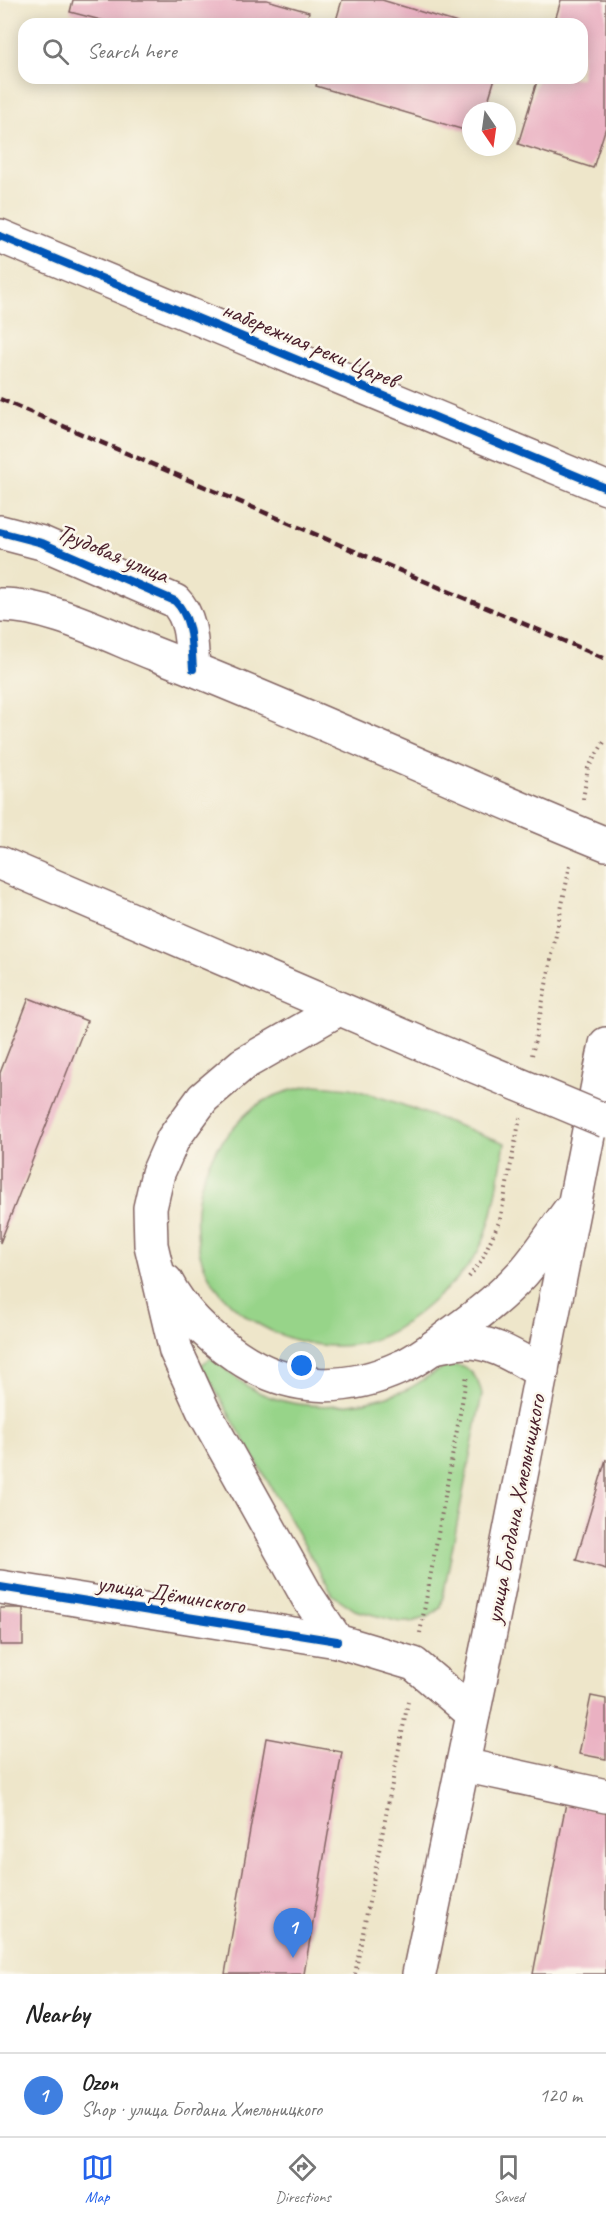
<!DOCTYPE html>
<meta charset="utf-8">
<style>
body{margin:0;font-family:Caveat,sans-serif;background:#f6f6f6;color:#222}
.compass{position:absolute;left:462px;top:102px;width:54px;height:54px;border-radius:50%;background:#fff;box-shadow:0 3px 15px #0003;rotate:167deg}
.you{position:absolute;left:302px;top:1366px;width:21px;height:21px;margin:-15px;border:4px solid #fff;border-radius:50%;background:#1a73e8;box-shadow:0 0 0 9px #1a73e833}
.badge{display:grid;place-items:center;width:39px;height:39px;border-radius:50%;background:#2563eb;color:#fff;font-size:20px;font-weight:700}
.pin{position:absolute;translate:-50% -50px;filter:drop-shadow(0 2px 3px #0008)}
.pin::after{content:'';position:absolute;top:32px;width:21px;height:18px;background:inherit;clip-path:polygon(0 0,100% 0,50% 100%)}
.list{margin:0;padding:0;list-style:none}
h2{display:flex;justify-content:space-between;align-items:center;height:78px;margin:0;padding:0 24px;font-size:26px}
h2 small{font-size:20px;font-weight:400;color:#767676}
.list li{display:grid;grid-template-columns:39px 1fr auto;gap:18px;align-items:center;box-sizing:border-box;height:84px;padding:0 24px;border-top:2px solid #e0e0e0}
.list b{display:block;font-size:22px;white-space:nowrap}
.list p{margin:0;font-size:20px;white-space:nowrap;color:#767676}
.list em{font-size:20px;font-style:normal;color:#767676}
.icon{flex:none;width:33px;height:33px;fill:none;stroke:currentColor;stroke-width:2;stroke-linecap:round;stroke-linejoin:round}
.map{position:relative;flex:none;width:606px;height:1974px;overflow:hidden}
.search{position:absolute;background:#fff;box-shadow:0 3px 15px #0003;left:18px;right:18px;top:18px;height:66px;display:flex;align-items:center;gap:15px;box-sizing:border-box;padding:0 21px;border-radius:18px;color:#767676;font-size:22px}
.sheet{height:162px;background:#fff}
nav{display:flex;justify-content:space-around;align-items:center;box-sizing:border-box;height:84px;border-top:2px solid #e0e0e0;background:#fff;font-size:16px;color:#767676}
nav a{display:grid;justify-items:center;gap:3px}
nav .on{color:#2563eb}
.map>svg:first-child{display:block}
.green{fill:#97d489;stroke:#707a5a;stroke-width:1.5}
.building{fill:#eab1c2}
.lines{fill:none;stroke-linecap:round;stroke-linejoin:round}
.minor-casing{stroke:#836563;stroke-width:36}
.major-casing{stroke:#836563;stroke-width:36}
.path{stroke:#836563;stroke-width:4;stroke-dasharray:1.5 4.5;stroke-linecap:butt}
.minor{stroke:#fff;stroke-width:33}
.major{stroke:#fff;stroke-width:33}
.rail{stroke:#4a1f2b;stroke-width:4.5;stroke-dasharray:9 4.5;stroke-linecap:butt}
.major-bridge-casing{stroke:#836563;stroke-width:36;stroke-linecap:butt}
.major-bridge{stroke:#fff;stroke-width:33}
.cycleway-casing{stroke:#fbf7ec;stroke-width:11}
.cycleway{stroke:#0057b8;stroke-width:8}
.labels{text-anchor:middle;dominant-baseline:central;stroke-width:5;stroke-linejoin:round;paint-order:stroke}
.street-label{font-size:24px;fill:#4a1f2b;stroke:#fbf7ec}
</style>
<div class="map">
<svg width="606" height="1974" viewBox="0 0 606 1974">
<rect width="100%" height="100%" fill="#fbf7ec"/>
<filter id="ink" filterUnits="userSpaceOnUse"><feTurbulence type="fractalNoise" baseFrequency=".0167" numOctaves="2"/><feDisplacementMap in="SourceGraphic" scale="12" xChannelSelector="R" yChannelSelector="G"/><feConvolveMatrix kernelMatrix="1 2 1 2 8 2 1 2 1" color-interpolation-filters="sRGB"/></filter>
<filter id="wash" filterUnits="userSpaceOnUse"><feTurbulence type="fractalNoise" baseFrequency=".008" numOctaves="4" result="noise"/><feDisplacementMap in="SourceGraphic" scale="24" xChannelSelector="R" yChannelSelector="G"/><feGaussianBlur stdDeviation="1.35" result="paint"/><feColorMatrix in="noise" values="0 0 0 0 0 0 0 0 0 0 0 0 0 0 0 0 0 1.4 0 .05"/><feComposite in="paint" operator="in"/></filter>
<g filter="url(#wash)">
<rect width="100%" height="100%" fill="#eee6ca"/>
<!-- green -->
<g class="green">
<path d="M316,1085L350,1088L392,1101L505,1143C498,1179 495,1221 477,1253C466,1272 450,1286 434,1300C411,1321 384,1341 352,1345C293,1353 216,1314 200,1254C197,1240 196,1223 197,1208C199,1188 205,1166 217,1149C246,1107 266,1093 316,1085Z"/>
<path d="M211,1358C223,1367 235,1377 247,1386C293,1414 355,1409 403,1391C420,1385 433,1369 452,1366C470,1364 478,1378 482,1394L441,1607L430,1616L412,1622H400L355,1610L333,1595L201,1365Z"/>
</g>
<g id="blocks">
<!-- building -->
<g class="building">
<polygon points="73,0 267,0 309,12 306,24 116,24 70,12"/>
<polygon points="342,0 382,0 461,24 335,24"/>
<polygon points="561,0 606,0 606,127 593,168 518,144 538,78 582,78 582,24 554,24"/>
<polygon points="318,78 495,78 485,111 471,111 471,132 316,86"/>
<polygon points="29,998 87,1021 0,1243 0,1073"/>
<polygon points="606,1459 606,1569 576,1560"/>
<rect x="0" y="1608" width="23" height="37"/>
<polygon points="591,1696 606,1699 606,1759 579,1754"/>
<polygon points="266,1738 342,1752 304,1974 225,1974"/>
<polygon points="566,1803 606,1812 606,1974 533,1974"/>
</g>
</g>
</g>
<g filter="url(#ink)">
<use href="#blocks" fill-opacity="0" stroke="#836563" stroke-width="1.5"/>
<g class="lines">
<defs>
<g id="minor">
<polyline points="0,236 606,488"/>
<path d="M0,532L42,543L175,601C193,619 191,645 193,669"/>
<polyline points="0,1587 337,1641"/>
<polyline points="463,1765 606,1796"/>
</g>
<g id="major">
<path d="M0,605C48,604 109,636 155,654C307,713 455,783 606,844"/>
<polyline points="0,863 429,1047"/>
<polyline points="339,1009 243,1064 203,1098 173,1139 158,1173 150,1208 151,1245 176,1351 203,1410 307,1596 337,1641 414,1664 473,1714"/>
<path d="M166,1281C182,1312 209,1337 237,1356C288,1391 345,1393 401,1367C420,1359 437,1344 454,1332C479,1314 502,1296 523,1273C540,1254 554,1231 569,1211"/>
<path d="M434,1347C445,1345 456,1342 467,1342C495,1342 518,1359 542,1372"/>
<polyline points="419,1974 488,1643 606,1044"/>
</g>
</defs>
<!-- minor casing -->
<use href="#minor" class="minor-casing"/>
<!-- major casing -->
<use href="#major" class="major-casing"/>
<!-- path -->
<g class="path">
<polyline points="583,799 588,768 606,739"/>
<polyline points="532,1055 570,865"/>
<polyline points="469,1277 481,1261 500,1220 520,1118"/>
<polyline points="420,1633 467,1375"/>
<polyline points="355,1974 408,1702"/>
</g>
<!-- minor -->
<use href="#minor" class="minor"/>
<!-- major -->
<use href="#major" class="major"/>
<!-- rail -->
<polyline class="rail" points="0,399 606,659"/>
<defs>
<polyline id="major-bridge" points="429,1047 606,1121"/>
</defs>
<!-- major-bridge casing -->
<use href="#major-bridge" class="major-bridge-casing"/>
<!-- major-bridge -->
<use href="#major-bridge" class="major-bridge"/>
<defs>
<g id="cycleway">
<polyline points="0,236 606,488"/>
<path d="M0,532L42,543L175,601C193,619 191,645 193,669"/>
<polyline points="0,1587 337,1641"/>
</g>
</defs>
<!-- cycleway casing -->
<use href="#cycleway" class="cycleway-casing"/>
<!-- cycleway -->
<use href="#cycleway" class="cycleway"/>
</g>
</g>
<g class="labels">
<!-- street labels -->
<g class="street-label">
<text transform="translate(310 344) rotate(23)">набережная реки Царев</text>
<text transform="translate(113 553) rotate(23)">Трудовая улица</text>
<text transform="translate(515 1509) rotate(-79)">улица Богдана Хмельницкого</text>
<text transform="translate(171 1594) rotate(9)">улица Дёминского</text>
</g>
</g>
</svg>
<svg class="compass" viewBox="-18 -18 36 36"><path d="M0-13l5 13h-10z" fill="#e53935"/><path d="M0 13l5-13h-10z" fill="#767676"/></svg>
<div class="you"></div>
<div class="pin badge" style="left:293px;top:1958px;background:#3f7fe0">1</div>
<div class="search"><svg class="icon" aria-label="search" viewBox="0 0 24 24"><circle cx="10" cy="10" r="6"/><path d="M15 15l6 6"/></svg>Search here</div>
</div>
<section class="sheet">
<h2>Nearby<small></small></h2>
<ul class="list">
<li><span class="badge" style="background:#3f7fe0">1</span><div><b>Ozon</b><p>Shop · улица Богдана Хмельницкого</p></div><em>120 m</em></li>
</ul>
</section>
<nav>
<a class="on"><svg class="icon" aria-label="map" viewBox="0 0 24 24"><path d="M3 6l6-2 6 2 6-2v14l-6 2-6-2-6 2zM9 4v14M15 6v14"/></svg>Map</a>
<a><svg class="icon" aria-label="directions" viewBox="0 0 24 24"><path d="M12 3l9 9-9 9-9-9zM9 14v-3h6M13 9l2 2-2 2"/></svg>Directions</a>
<a><svg class="icon" aria-label="saved" viewBox="0 0 24 24"><path d="M7 4h10v16l-5-4-5 4z"/></svg>Saved</a>
</nav>
